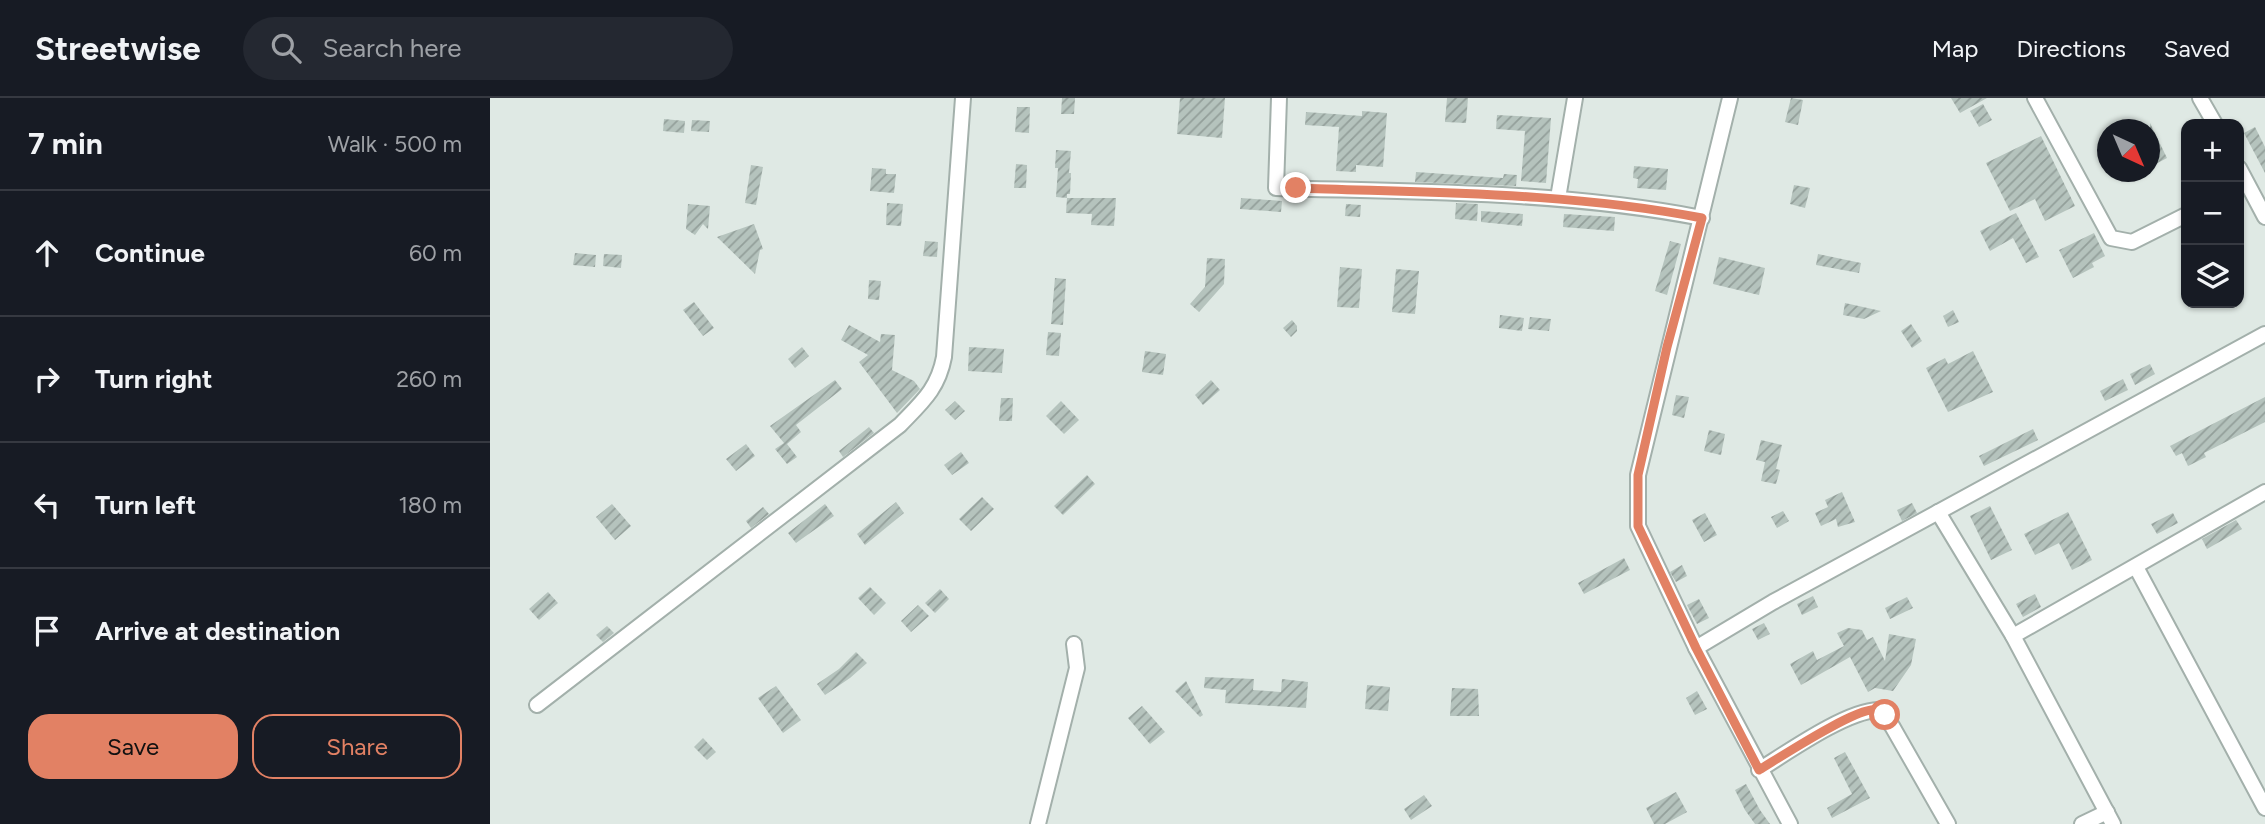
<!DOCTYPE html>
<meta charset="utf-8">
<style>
body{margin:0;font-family:Figtree,sans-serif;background:#242831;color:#f1f3f6}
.controls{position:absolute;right:21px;top:21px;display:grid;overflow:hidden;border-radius:14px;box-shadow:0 2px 5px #0004}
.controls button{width:63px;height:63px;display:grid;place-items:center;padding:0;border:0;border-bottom:2px solid #363941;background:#171b24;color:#f1f3f6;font:35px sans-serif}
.compass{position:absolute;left:1607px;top:21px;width:63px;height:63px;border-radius:50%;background:#171b24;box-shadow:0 2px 5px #0004;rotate:136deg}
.stop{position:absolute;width:21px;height:21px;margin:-16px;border:5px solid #e28164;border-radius:50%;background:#fff}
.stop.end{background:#e28164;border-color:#fff;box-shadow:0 2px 7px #0008}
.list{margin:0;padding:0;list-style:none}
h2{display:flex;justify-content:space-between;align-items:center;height:91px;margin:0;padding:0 28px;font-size:30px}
h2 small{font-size:23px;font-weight:400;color:#9ea1a6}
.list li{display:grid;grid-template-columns:46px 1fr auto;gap:21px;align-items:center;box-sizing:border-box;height:126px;padding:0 28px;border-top:2px solid #363941}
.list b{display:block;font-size:26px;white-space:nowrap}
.list em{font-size:23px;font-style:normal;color:#9ea1a6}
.actions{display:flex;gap:14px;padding:21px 28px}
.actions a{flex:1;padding:16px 0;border:2px solid #e28164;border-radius:21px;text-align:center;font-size:24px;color:#e28164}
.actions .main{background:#e28164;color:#111}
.icon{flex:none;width:38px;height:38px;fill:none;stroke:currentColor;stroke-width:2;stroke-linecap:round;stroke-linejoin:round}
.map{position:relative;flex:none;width:1775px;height:726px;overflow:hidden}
header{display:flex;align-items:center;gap:42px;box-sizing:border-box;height:98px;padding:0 35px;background:#171b24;border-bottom:2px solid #363941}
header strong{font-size:33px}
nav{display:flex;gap:38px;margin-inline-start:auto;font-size:24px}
.search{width:490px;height:63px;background:#242831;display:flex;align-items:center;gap:18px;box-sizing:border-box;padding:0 24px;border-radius:38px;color:#9ea1a6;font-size:26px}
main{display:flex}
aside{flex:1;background:#171b24}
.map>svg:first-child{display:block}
.building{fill:url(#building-hatch)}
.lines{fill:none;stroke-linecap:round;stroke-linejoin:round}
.minor-casing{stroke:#a3b0ab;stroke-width:18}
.minor{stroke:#fff;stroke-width:14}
.route{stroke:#e28164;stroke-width:9}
</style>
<header>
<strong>Streetwise</strong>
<div class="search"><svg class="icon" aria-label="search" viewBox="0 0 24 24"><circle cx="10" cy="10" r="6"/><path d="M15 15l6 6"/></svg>Search here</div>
<nav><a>Map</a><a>Directions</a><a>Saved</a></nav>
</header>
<main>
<aside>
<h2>7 min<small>Walk · 500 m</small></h2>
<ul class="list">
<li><svg class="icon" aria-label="ahead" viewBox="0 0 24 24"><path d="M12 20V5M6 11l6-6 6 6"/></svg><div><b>Continue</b></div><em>60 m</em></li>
<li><svg class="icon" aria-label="right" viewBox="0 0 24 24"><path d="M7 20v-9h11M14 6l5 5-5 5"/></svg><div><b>Turn right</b></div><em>260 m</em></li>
<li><svg class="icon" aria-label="left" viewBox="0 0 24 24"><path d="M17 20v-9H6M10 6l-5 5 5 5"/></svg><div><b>Turn left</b></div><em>180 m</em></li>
<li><svg class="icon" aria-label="arrive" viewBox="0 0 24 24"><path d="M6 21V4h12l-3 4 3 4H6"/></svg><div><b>Arrive at destination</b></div></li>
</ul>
<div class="actions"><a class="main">Save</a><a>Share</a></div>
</aside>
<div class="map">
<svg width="1775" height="726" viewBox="0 0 1775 726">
<defs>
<pattern id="building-hatch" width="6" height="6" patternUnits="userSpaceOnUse" patternTransform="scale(1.75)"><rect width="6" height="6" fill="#b5c3bd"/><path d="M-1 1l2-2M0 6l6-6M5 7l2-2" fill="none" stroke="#939f9a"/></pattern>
</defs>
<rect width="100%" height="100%" fill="#dfe9e4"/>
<!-- building -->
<g class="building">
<polygon points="572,0 585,0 584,16 571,16"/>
<polygon points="690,0 735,0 732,40 687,36"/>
<polygon points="957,0 978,0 976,25 955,24"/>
<polygon points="1301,0 1313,2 1308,27 1295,24"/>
<polygon points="1461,0 1497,0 1470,15"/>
<polygon points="1493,6 1502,22 1489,29 1480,13"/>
<polygon points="527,9 540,9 539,35 525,34"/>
<polygon points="872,13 897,15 893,69 866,67 866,74 846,73 849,29 815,27 816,14 872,18"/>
<polygon points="1007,17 1061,20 1056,85 1031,83 1035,33 1006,31"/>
<polygon points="174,21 195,23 194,35 173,33"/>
<polygon points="202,22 220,23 219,34 201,33"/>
<polygon points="1660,25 1677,60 1660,69"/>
<polygon points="1765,29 1775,49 1775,75 1754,35"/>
<polygon points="1551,38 1585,108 1555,123 1545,101 1520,113 1496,65"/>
<polygon points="566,52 581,53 579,75 581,75 580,96 577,96 577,100 626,100 624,128 601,127 602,116 576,115 577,100 566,99 568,70 565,70"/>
<polygon points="526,66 537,67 536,90 524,90"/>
<polygon points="261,67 273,69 266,107 255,105"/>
<polygon points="1144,68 1178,71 1176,92 1147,90 1148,81 1143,80"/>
<polygon points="382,70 396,71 396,76 406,76 404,95 380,93"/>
<polygon points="926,74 1013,80 1014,76 1027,77 1026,88 925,84"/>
<polygon points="1304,87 1320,90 1315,110 1300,106"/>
<polygon points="751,100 792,103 791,114 750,111"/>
<polygon points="397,105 413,106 411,128 396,127"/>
<polygon points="966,105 988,106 987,123 965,121"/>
<polygon points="198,106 220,108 218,131 213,126 205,137 196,131"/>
<polygon points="856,106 871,107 870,119 855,118"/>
<polygon points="991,113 1033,116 1032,128 991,124"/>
<polygon points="1526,115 1549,159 1536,165 1523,140 1500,153 1490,133"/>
<polygon points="1074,116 1125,119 1124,133 1073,129"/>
<polygon points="264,126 273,151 270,152 265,176 227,139"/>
<polygon points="1604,135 1615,158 1602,165 1604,169 1583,180 1569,152"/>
<polygon points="435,143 448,144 447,159 433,158"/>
<polygon points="1180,143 1191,146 1177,197 1165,193"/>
<polygon points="85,155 106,157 105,169 83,167"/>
<polygon points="114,156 132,157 131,170 113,168"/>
<polygon points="1328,156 1371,165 1369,175 1326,167"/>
<polygon points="1229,159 1275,170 1269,197 1223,186"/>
<polygon points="717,160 735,161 734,186 709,214 700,206 715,189"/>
<polygon points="850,169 872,171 869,210 847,209"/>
<polygon points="906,171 929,173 925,216 902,214"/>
<polygon points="565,180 576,181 573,227 561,226"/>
<polygon points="379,182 391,183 389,202 378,201"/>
<polygon points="204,204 224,230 213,238 193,212"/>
<polygon points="1355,205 1391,213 1374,221 1353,217"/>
<polygon points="1463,212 1469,224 1458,229 1453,218"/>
<polygon points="1010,217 1034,220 1032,233 1009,230"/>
<polygon points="1040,219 1061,221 1059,233 1038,231"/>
<polygon points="802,222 807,228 807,233 801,239 793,230"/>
<polygon points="1421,226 1432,243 1422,250 1411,233"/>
<polygon points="359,227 390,244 391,236 405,237 402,272 424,283 430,291 407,315 369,264 378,257 351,242"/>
<polygon points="558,234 571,235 569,258 556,257"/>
<polygon points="312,249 319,258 305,270 298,261"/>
<polygon points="479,249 514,251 512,275 478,273"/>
<polygon points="655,253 676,256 673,277 652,274"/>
<polygon points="1483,253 1503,294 1458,314 1436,270 1455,260 1458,266"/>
<polygon points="1660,266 1665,276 1645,287 1640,276"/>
<polygon points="1633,281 1638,292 1615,303 1610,293"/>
<polygon points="345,282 352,291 306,327 311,334 297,346 307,359 297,366 285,351 294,345 280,328"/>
<polygon points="721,282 730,292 713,307 705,297"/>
<polygon points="1186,297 1199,299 1194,320 1182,317"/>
<polygon points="1775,299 1775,324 1714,355 1716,359 1698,368 1692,355 1686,358 1680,348"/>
<polygon points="511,300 523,300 522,323 509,323"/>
<polygon points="465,303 475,313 465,322 455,312"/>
<polygon points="571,303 589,322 574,336 556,318"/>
<polygon points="379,329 384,335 353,359 349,353"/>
<polygon points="1543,331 1548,342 1494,368 1489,358"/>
<polygon points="1219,332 1235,336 1231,357 1214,353"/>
<polygon points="1271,342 1292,347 1286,371 1290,372 1286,386 1271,383 1275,364 1266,362"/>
<polygon points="256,346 265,358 246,373 236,361"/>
<polygon points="471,354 479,365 462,377 454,367"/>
<polygon points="597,377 605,386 573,417 564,408"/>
<polygon points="1352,394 1365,424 1348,429 1346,421 1331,428 1325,415 1338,409 1335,402"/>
<polygon points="492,399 504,411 481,433 469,421"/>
<polygon points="406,404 414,415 375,447 367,436"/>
<polygon points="1422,405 1427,415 1412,423 1407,412"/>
<polygon points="122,406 141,428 125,442 106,419"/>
<polygon points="335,406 344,418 306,445 298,435"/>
<polygon points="1500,408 1522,452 1501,462 1480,418"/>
<polygon points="273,409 279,416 261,430 256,423"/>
<polygon points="1293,413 1299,423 1287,430 1281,419"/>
<polygon points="1578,414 1602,462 1582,472 1569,445 1545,457 1534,436"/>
<polygon points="1215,415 1227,437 1214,444 1202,422"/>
<polygon points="1683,415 1688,425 1667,436 1661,426"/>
<polygon points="1746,422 1752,431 1717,451 1712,441"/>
<polygon points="1134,460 1140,472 1094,496 1088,485"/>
<polygon points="1192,467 1197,478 1186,484 1180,474"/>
<polygon points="380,489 396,505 384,517 368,500"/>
<polygon points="450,491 459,501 445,515 435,505"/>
<polygon points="58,494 68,505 49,522 39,511"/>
<polygon points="1545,496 1551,509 1533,519 1526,506"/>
<polygon points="1323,498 1328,509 1312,517 1307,506"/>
<polygon points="1417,499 1423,510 1400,521 1395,510"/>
<polygon points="1209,501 1219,520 1207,526 1197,507"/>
<polygon points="428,507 439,518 421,534 411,523"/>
<polygon points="1274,525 1280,536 1268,542 1262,531"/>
<polygon points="117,528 124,535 113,544 106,537"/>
<polygon points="1358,530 1372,532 1377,542 1383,539 1395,563 1399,536 1426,541 1421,567 1403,593 1385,590 1378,594 1360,559 1311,587 1300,566 1323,553 1327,562 1354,548 1347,535"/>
<polygon points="366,554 377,565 360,580 335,597 327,586 349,571"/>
<polygon points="715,579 764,581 763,592 791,594 792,581 818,584 816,610 735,605 736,592 714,590"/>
<polygon points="696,583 713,617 710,619 685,593"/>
<polygon points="877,587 900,589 898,613 875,611"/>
<polygon points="286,588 311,622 293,635 268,600"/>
<polygon points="962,590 988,591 989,618 960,618"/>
<polygon points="1207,593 1217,611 1205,617 1196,600"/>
<polygon points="652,608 675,634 660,646 638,620"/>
<polygon points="213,640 226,654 217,662 204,649"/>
<polygon points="1355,654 1380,700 1342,720 1337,710 1362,696 1344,660"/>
<polygon points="1256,686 1270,712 1280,726 1265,726 1255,712 1245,692"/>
<polygon points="1186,694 1197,714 1175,726 1164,726 1156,710"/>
<polygon points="934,697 942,708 921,722 914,711"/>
</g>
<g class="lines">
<defs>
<g id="minor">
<path d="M789,0L786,90C928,94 1072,93 1212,120"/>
<polyline points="1240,0 1148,377 1148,428 1206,550 1300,726"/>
<polyline points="1545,0 1621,140 1642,144 1696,117"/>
<polyline points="1710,0 1725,26"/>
<polyline points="1749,70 1775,119"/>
<polyline points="1068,100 1085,0"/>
<polyline points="1448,414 1523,538 1623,726"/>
<polyline points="1646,469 1775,710"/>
<polyline points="1523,538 1775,394"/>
<polyline points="1206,550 1283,504 1775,236"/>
<path d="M47,607L410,327C432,304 448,291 454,259L473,0"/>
<path d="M1269,672C1298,654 1356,613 1388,612L1402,628L1458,726"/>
<polyline points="548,726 587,570 584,546"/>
<polyline points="1592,726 1617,714"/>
</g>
</defs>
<!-- minor casing -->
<use href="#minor" class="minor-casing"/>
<!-- minor -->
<use href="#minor" class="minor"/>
</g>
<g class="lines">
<!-- route -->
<path class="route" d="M806,90C942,95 1078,94 1212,120L1177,249L1148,377V428L1206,550L1269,672C1289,660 1368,608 1386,612C1389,613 1392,615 1395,617"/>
</g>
</svg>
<div class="controls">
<button>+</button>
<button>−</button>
<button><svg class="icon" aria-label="layers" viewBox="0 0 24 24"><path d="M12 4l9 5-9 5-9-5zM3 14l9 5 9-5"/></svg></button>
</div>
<svg class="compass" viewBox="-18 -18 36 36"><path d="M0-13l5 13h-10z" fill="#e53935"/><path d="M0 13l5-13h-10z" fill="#9ea1a6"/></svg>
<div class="stop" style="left:1395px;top:617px"></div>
<div class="stop end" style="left:806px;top:90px"></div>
</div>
</main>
